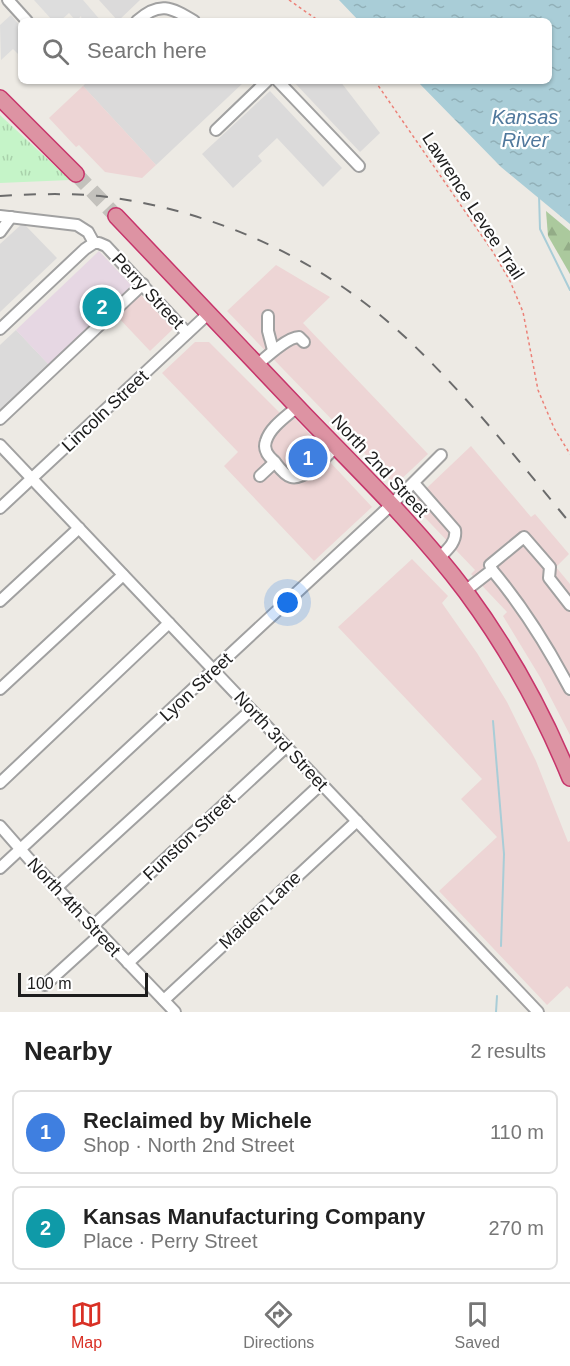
<!DOCTYPE html>
<meta charset="utf-8">
<style>
body{margin:0;font-family:Helvetica,sans-serif;background:#f2f2f2;color:#222}
.scale{position:absolute;left:18px;bottom:15px;width:130px;box-sizing:border-box;padding-left:6px;border:3px solid #1d1d1d;border-top:0;font-size:16px;line-height:21px;white-space:nowrap;color:#1d1d1d;-webkit-text-stroke:4px #fff;paint-order:stroke}
.you{position:absolute;left:288px;top:603px;width:21px;height:21px;margin:-15px;border:4px solid #fff;border-radius:50%;background:#1a73e8;box-shadow:0 0 0 9px #1a73e833}
.badge{display:grid;place-items:center;width:39px;height:39px;border-radius:50%;background:#d93025;color:#fff;font-size:20px;font-weight:700}
.pin{position:absolute;translate:-50% -50%;border:3px solid #fff;box-shadow:0 2px 6px #0006}
.list{margin:0;padding:0;list-style:none}
h2{display:flex;justify-content:space-between;align-items:center;height:78px;margin:0;padding:0 24px;font-size:26px}
h2 small{font-size:20px;font-weight:400;color:#767676}
.list li{display:grid;grid-template-columns:39px 1fr auto;gap:18px;align-items:center;box-sizing:border-box;height:84px;margin:0 12px 12px;padding:0 12px;border:2px solid #e0e0e0;border-radius:9px}
.list b{display:block;font-size:22px;white-space:nowrap}
.list p{margin:0;font-size:20px;white-space:nowrap;color:#767676}
.list em{font-size:20px;font-style:normal;color:#767676}
.icon{flex:none;width:33px;height:33px;fill:none;stroke:currentColor;stroke-width:2;stroke-linecap:round;stroke-linejoin:round}
.map{position:relative;flex:none;width:570px;height:1012px;overflow:hidden}
.search{position:absolute;background:#fff;box-shadow:0 2px 4px #0004;left:18px;right:18px;top:18px;height:66px;display:flex;align-items:center;gap:15px;box-sizing:border-box;padding:0 21px;border-radius:9px;color:#767676;font-size:22px}
.sheet{height:270px;background:#fff}
nav{display:flex;justify-content:space-around;align-items:center;box-sizing:border-box;height:84px;border-top:2px solid #e0e0e0;background:#fff;font-size:16px;color:#767676}
nav a{display:grid;justify-items:center;gap:3px}
nav .on{color:#d93025}
.map>svg:first-child{display:block}
.residential{fill:#dbdada}
.commercial{fill:#edd5d5}
.industrial{fill:#e6d7e3}
.forest{fill:url(#forest-firs)}
.park{fill:url(#park-tufts)}
.parking{fill:#ddd}
.water{fill:url(#water-ripples)}
.lines{fill:none;stroke-linecap:round;stroke-linejoin:round}
.stream{stroke:#a9cdd7;stroke-width:2}
.highway-tunnel{stroke:#c3c1bc;stroke-width:15;stroke-dasharray:15 8;stroke-linecap:butt}
.minor-casing{stroke:#a1a1a1;stroke-width:14}
.highway-casing{stroke:#c7356b;stroke-width:18}
.path{stroke:#ec8077;stroke-width:1.5;stroke-dasharray:3 3;stroke-linecap:butt}
.minor{stroke:#fff;stroke-width:10}
.highway{stroke:#dd93a3;stroke-width:15}
.rail{stroke:#6b6b6b;stroke-width:2;stroke-dasharray:12 12;stroke-linecap:butt}
.labels{text-anchor:middle;dominant-baseline:central;stroke-width:4.5;stroke-linejoin:round;paint-order:stroke}
.street-label{font-size:18px;fill:#1d1d1d;stroke:#fff}
.water-label{font-size:20px;font-style:italic;fill:#50789c;stroke:#fff}
</style>
<div class="map">
<svg width="570" height="1012" viewBox="0 0 570 1012">
<defs>
<pattern id="forest-firs" width="22" height="20" patternUnits="userSpaceOnUse" patternTransform="scale(1.5)"><rect width="22" height="20" fill="#abc99d"/><path d="M5 1l3.5 6h-7zM16 11l3.5 6h-7z" fill="#93ac87"/></pattern>
<pattern id="park-tufts" width="24" height="20" patternUnits="userSpaceOnUse" patternTransform="scale(1.5)"><rect width="24" height="20" fill="#c5f4c8"/><path d="M3 7l-1-3M5 7V3M7 7l1-3M15 17l-1-3M17 17v-4M19 17l1-3" fill="none" stroke="#a9d1ab"/></pattern>
<pattern id="water-ripples" width="26" height="14" patternUnits="userSpaceOnUse" patternTransform="scale(1.5)"><rect width="26" height="14" fill="#a9cdd7"/><path d="M2 4q2-2 4 0t4 0M15 11q2-2 4 0t4 0" fill="none" stroke="#91b0b8"/></pattern>
</defs>
<rect width="100%" height="100%" fill="#edeae4"/>
<!-- residential -->
<g class="residential">
<polygon points="99,0 140,0 118,21"/>
<polygon points="88,81 243,81 244,82 156,165 83,86"/>
<polygon points="293,81 340,81 380,133 360,152"/>
<polygon points="270,91 342,168 323,187 277,138 258,156 262,161 233,188 202,154"/>
<polygon points="23,223 57,258 0,312 0,244"/>
<polygon points="16,330 50,366 0,414 0,345"/>
</g>
<!-- commercial -->
<g class="commercial">
<polygon points="83,86 156,165 142,178 105,172 79,145 76,147 49,118"/>
<polygon points="276,265 330,297 303,323 428,454 395,485 227,311"/>
<polygon points="139,293 173,329 150,351 116,315"/>
<polygon points="195,342 209,342 280,413 285,408 332,458 329,461 372,507 314,561 224,466 238,452 162,373"/>
<polygon points="471,446 531,517 535,514 569,554 556,567 570,584 570,735 540,677 503,616 507,612 471,574 475,570 411,503"/>
<polygon points="412,559 448,596 442,603 477,653 507,702 536,761 568,842 570,841 570,989 567,986 547,1005 439,891 497,837 461,799 482,779 338,627"/>
</g>
<!-- industrial -->
<polygon class="industrial" points="99,251 133,287 50,366 16,330"/>
<!-- forest -->
<polygon class="forest" points="546,211 570,231 570,274 548,236"/>
<!-- park -->
<polygon class="park" points="0,115 70,180 0,183"/>
<!-- parking -->
<g class="parking">
<polygon points="34,0 83,0 101,21 82,21 81,16 76,21 69,13 60,21 53,21"/>
<polygon points="11,15 21,27 21,57 13,49 1,60 0,25"/>
</g>
<!-- water -->
<polygon class="water" points="339,0 570,0 570,224 501,167 417,81 549,81 549,21 359,21"/>
<g class="lines">
<!-- stream -->
<g class="stream">
<polyline points="539,195 540,229 570,290"/>
<polyline points="493,721 504,854 501,946"/>
<polyline points="496,1012 497,996"/>
</g>
<!-- highway-tunnel -->
<polyline class="highway-tunnel" points="76,174 116,216"/>
<defs>
<g id="minor">
<polyline points="8,0 27,21"/>
<path d="M137,21C159,1 171,7 194,21"/>
<polyline points="278,81 359,166"/>
<polyline points="216,130 267,81"/>
<polyline points="0,216 77,225 88,232 94,243"/>
<polyline points="0,232 11,217"/>
<polyline points="268,316 268,331 273,350"/>
<polyline points="0,329 85,249 94,243 99,243 106,246 187,333"/>
<path d="M257,365C266,357 288,337 299,337L304,342"/>
<path d="M297,407C287,416 270,427 266,441C263,449 268,456 274,461C278,466 284,475 291,477C305,481 326,456 336,447"/>
<polyline points="0,419 143,284"/>
<polyline points="0,445 538,1012"/>
<polyline points="260,476 275,462"/>
<path d="M414,483L455,530C457,542 447,550 439,558"/>
<polyline points="0,508 209,313"/>
<path d="M492,570C523,607 548,647 570,689"/>
<polyline points="465,591 492,570 490,565 524,537 550,567 549,578 570,605"/>
<polyline points="0,601 79,528"/>
<polyline points="0,689 123,575"/>
<polyline points="0,783 169,623"/>
<polyline points="0,826 29,859 175,1012"/>
<polyline points="0,868 391,505 441,455"/>
<polyline points="56,888 251,710"/>
<polyline points="93,926 286,747"/>
<polyline points="128,963 321,784"/>
<polyline points="45,985 101,934"/>
<polyline points="164,1000 357,821"/>
</g>
<g id="highway">
<polyline points="0,98 76,174"/>
<path d="M116,216C179,282 241,348 304,414C359,471 418,528 466,592C508,649 543,712 570,778"/>
</g>
</defs>
<!-- minor casing -->
<use href="#minor" class="minor-casing"/>
<!-- highway casing -->
<use href="#highway" class="highway-casing"/>
<!-- path -->
<g class="path">
<polyline points="289,0 319,21"/>
<polyline points="375,81 493,252 510,281 523,312 538,390 554,428 570,454"/>
</g>
<!-- minor -->
<use href="#minor" class="minor"/>
<!-- highway -->
<use href="#highway" class="highway"/>
<!-- rail -->
<path class="rail" d="M0,196C33,194 67,193 100,196C214,210 320,258 404,336C465,393 517,459 570,523"/>
</g>
<g class="labels">
<!-- street labels -->
<g class="street-label">
<text transform="translate(473 206) rotate(57)">Lawrence Levee Trail</text>
<text transform="translate(148 291) rotate(47)">Perry Street</text>
<text transform="translate(105 411) rotate(-43)">Lincoln Street</text>
<text transform="translate(380 466) rotate(47)">North 2nd Street</text>
<text transform="translate(196 687) rotate(-43)">Lyon Street</text>
<text transform="translate(281 741) rotate(47)">North 3rd Street</text>
<text transform="translate(189 837) rotate(-43)">Funston Street</text>
<text transform="translate(74 907) rotate(47)">North 4th Street</text>
<text transform="translate(260 910) rotate(-43)">Maiden Lane</text>
</g>
<!-- water labels -->
<g class="water-label">
<text x="525" y="117">Kansas<tspan x="525" dy="23">River</tspan></text>
</g>
</g>
</svg>
<div class="scale">100 m</div>
<div class="you"></div>
<div class="pin badge" style="left:308px;top:458px;background:#3f7fe0">1</div>
<div class="pin badge" style="left:102px;top:307px;background:#0f9aa8">2</div>
<div class="search"><svg class="icon" aria-label="search" viewBox="0 0 24 24"><circle cx="10" cy="10" r="6"/><path d="M15 15l6 6"/></svg>Search here</div>
</div>
<section class="sheet">
<h2>Nearby<small>2 results</small></h2>
<ul class="list">
<li><span class="badge" style="background:#3f7fe0">1</span><div><b>Reclaimed by Michele</b><p>Shop · North 2nd Street</p></div><em>110 m</em></li>
<li><span class="badge" style="background:#0f9aa8">2</span><div><b>Kansas Manufacturing Company</b><p>Place · Perry Street</p></div><em>270 m</em></li>
</ul>
</section>
<nav>
<a class="on"><svg class="icon" aria-label="map" viewBox="0 0 24 24"><path d="M3 6l6-2 6 2 6-2v14l-6 2-6-2-6 2zM9 4v14M15 6v14"/></svg>Map</a>
<a><svg class="icon" aria-label="directions" viewBox="0 0 24 24"><path d="M12 3l9 9-9 9-9-9zM9 14v-3h6M13 9l2 2-2 2"/></svg>Directions</a>
<a><svg class="icon" aria-label="saved" viewBox="0 0 24 24"><path d="M7 4h10v16l-5-4-5 4z"/></svg>Saved</a>
</nav>
